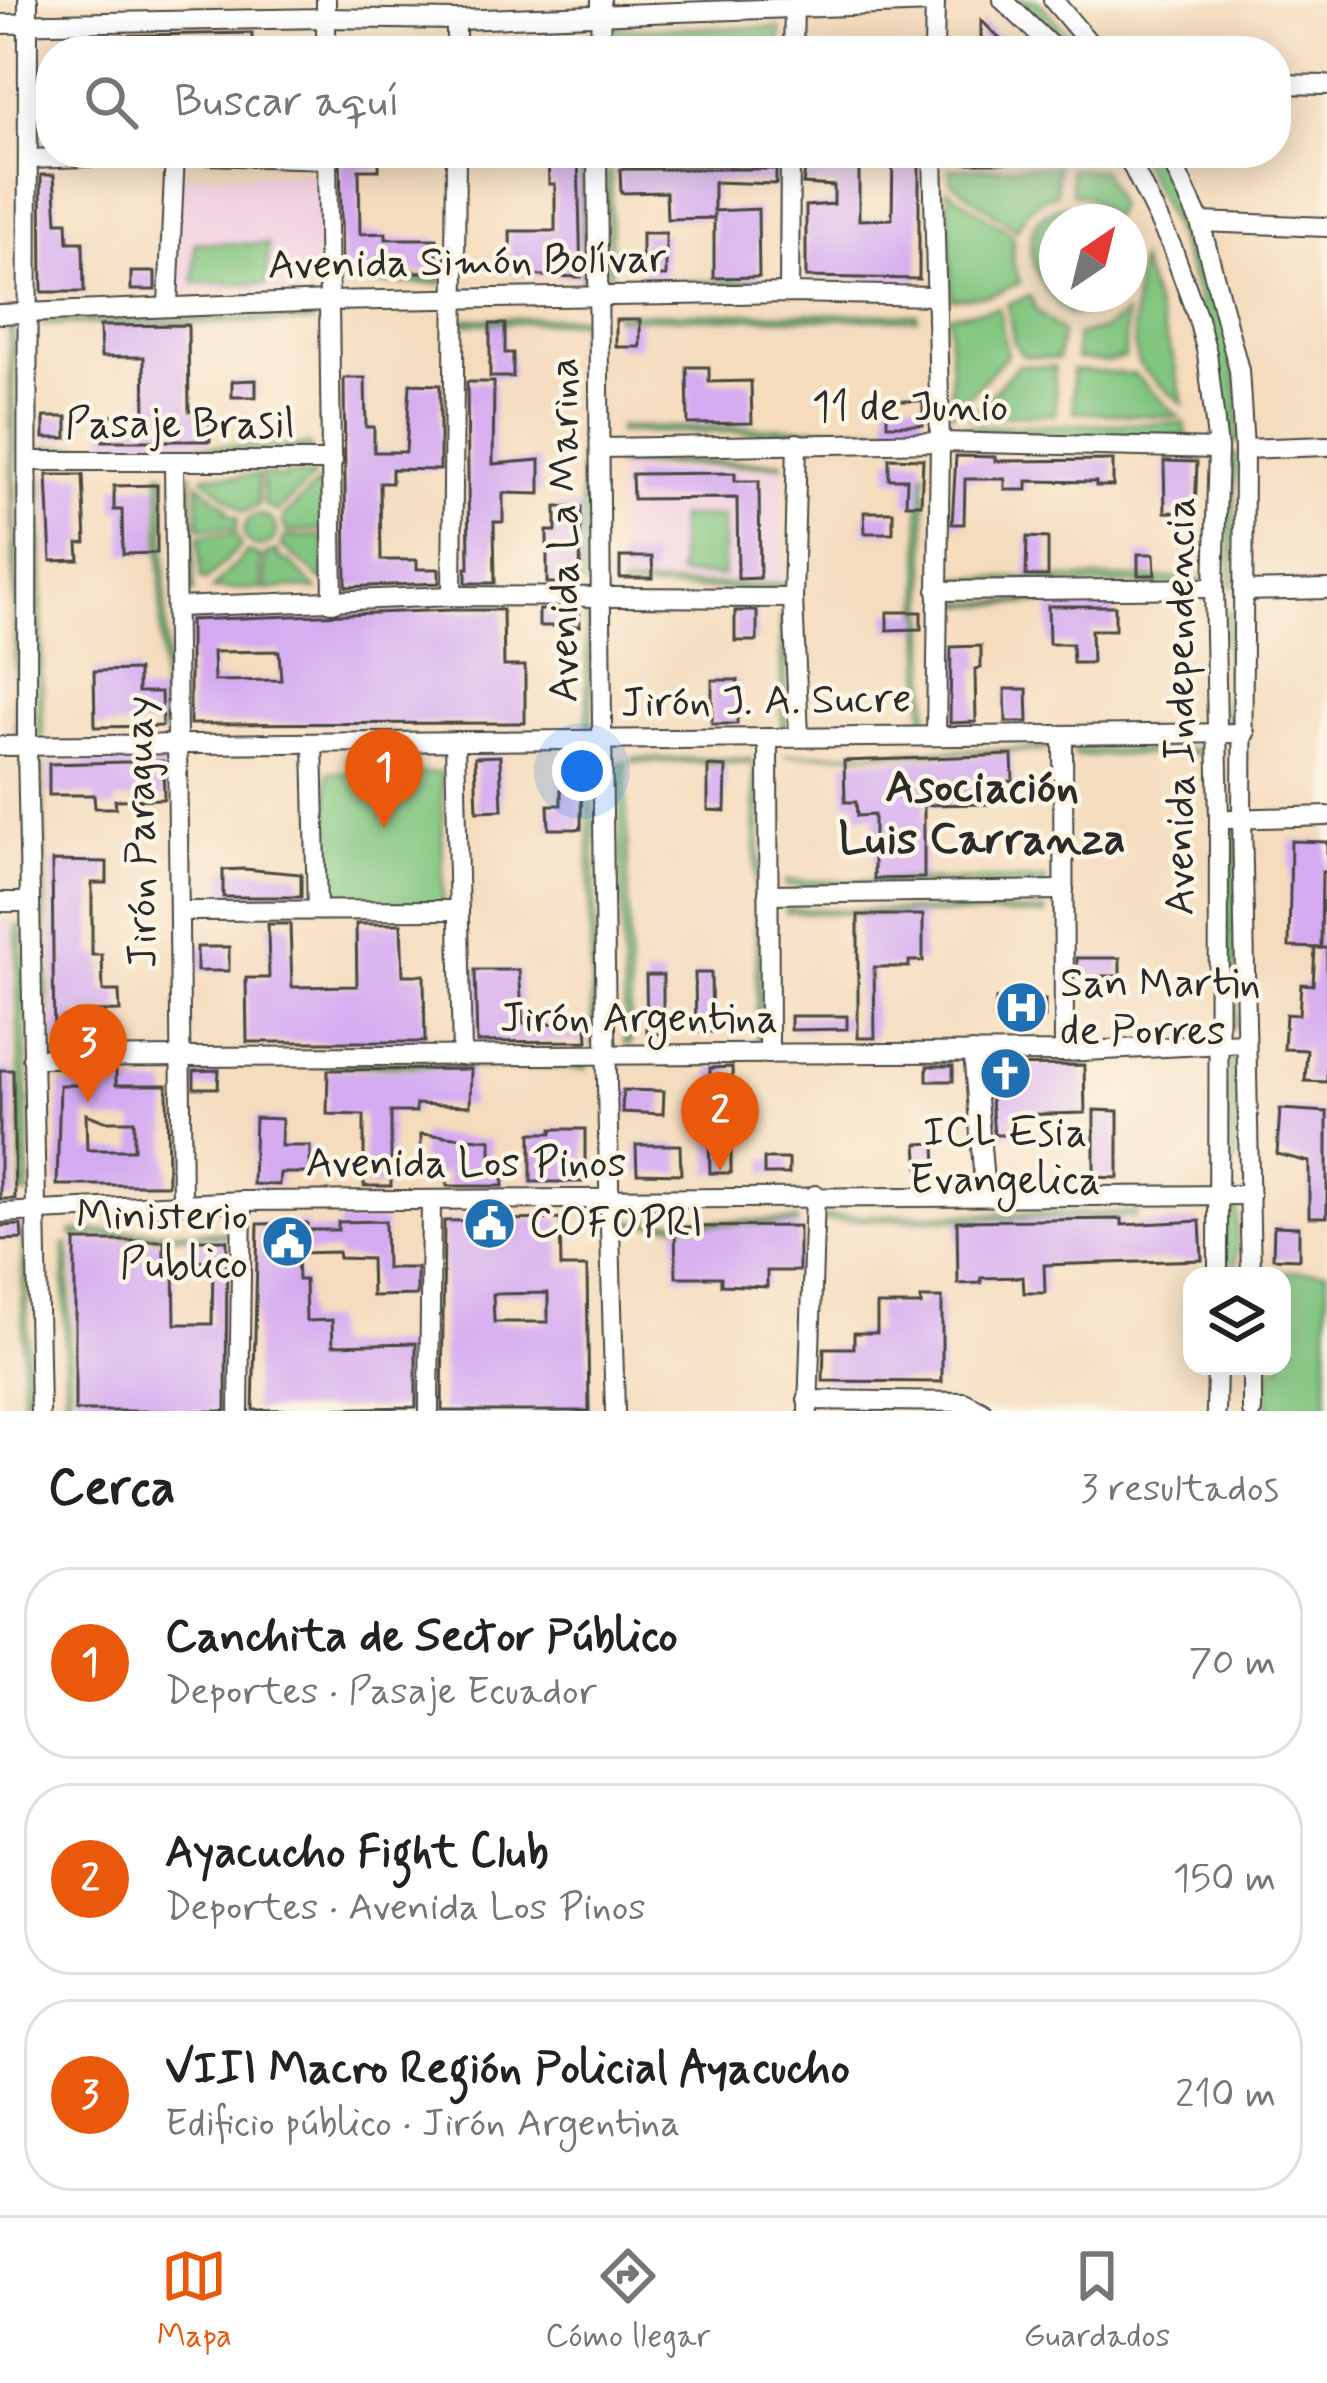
<!DOCTYPE html>
<html lang="es">
<meta charset="utf-8">
<style>
body{margin:0;font-family:Mynerve,sans-serif;background:#f6f6f6;color:#222}
.controls{position:absolute;right:36px;bottom:36px;display:grid;overflow:hidden;border-radius:24px;box-shadow:0 6px 30px #0003}
.controls button{width:108px;height:108px;display:grid;place-items:center;padding:0;border:0;border-bottom:3px solid #e0e0e0;background:#fff;color:#222;font:60px sans-serif}
.compass{position:absolute;left:1039px;top:204px;width:108px;height:108px;border-radius:50%;background:#fff;box-shadow:0 6px 30px #0003;rotate:35deg}
.you{position:absolute;left:582px;top:771px;width:42px;height:42px;margin:-30px;border:9px solid #fff;border-radius:50%;background:#1a73e8;box-shadow:0 0 0 18px #1a73e833}
.badge{display:grid;place-items:center;width:78px;height:78px;border-radius:50%;background:#ea580c;color:#fff;font-size:39px;font-weight:700}
.pin{position:absolute;translate:-50% -99px;filter:drop-shadow(0 3px 6px #0008)}
.pin::after{content:'';position:absolute;top:63px;width:42px;height:36px;background:inherit;clip-path:polygon(0 0,100% 0,50% 100%)}
.list{margin:0;padding:0;list-style:none}
h2{display:flex;justify-content:space-between;align-items:center;height:156px;margin:0;padding:0 48px;font-size:51px}
h2 small{font-size:39px;font-weight:400;color:#767676}
.list li{display:grid;grid-template-columns:78px 1fr auto;gap:36px;align-items:center;box-sizing:border-box;height:192px;margin:0 24px 24px;padding:0 24px;border:3px solid #e0e0e0;border-radius:48px}
.list b{display:block;font-size:45px;white-space:nowrap}
.list p{margin:0;font-size:39px;white-space:nowrap;color:#767676}
.list em{font-size:39px;font-style:normal;color:#767676}
.icon{flex:none;width:66px;height:66px;fill:none;stroke:currentColor;stroke-width:2;stroke-linecap:round;stroke-linejoin:round}
.map{position:relative;flex:none;width:1327px;height:1411px;overflow:hidden}
.search{position:absolute;background:#fff;box-shadow:0 6px 30px #0003;left:36px;right:36px;top:36px;height:132px;display:flex;align-items:center;gap:30px;box-sizing:border-box;padding:0 42px;border-radius:48px;color:#767676;font-size:45px}
.sheet{height:804px;background:#fff}
nav{display:flex;justify-content:space-around;align-items:center;box-sizing:border-box;height:168px;border-top:3px solid #e0e0e0;background:#fff;font-size:33px;color:#767676}
nav a{display:grid;justify-items:center;gap:6px}
nav .on{color:#ea580c}
.map>svg:first-child{display:block}
.built{fill:#f1d0e2}
.green{fill:#81c680;stroke:#567856;stroke-width:3}
.building{fill:#d4abf1;fill-rule:evenodd}
.lines{fill:none;stroke-linecap:round;stroke-linejoin:round}
.minor-casing{stroke:#494641;stroke-width:22}
.minor{stroke:#fff;stroke-width:18}
.labels{text-anchor:middle;dominant-baseline:central;stroke-width:9;stroke-linejoin:round;paint-order:stroke}
.street-label{font-size:42px;fill:#2b2b2b;stroke:#fcf5e5}
.poi-label{font-size:42px;fill:#2b2b2b;stroke:#fcf5e5;text-anchor:start}
.neighbourhood-label{font-size:45px;font-weight:bold;fill:#2b2b2b;stroke:#fcf5e5}
</style>
<div class="map">
<svg width="1327" height="1411" viewBox="0 0 1327 1411">
<rect width="100%" height="100%" fill="#fcf5e5"/>
<filter id="ink" filterUnits="userSpaceOnUse"><feTurbulence type="fractalNoise" baseFrequency=".00833" numOctaves="2"/><feDisplacementMap in="SourceGraphic" scale="24" xChannelSelector="R" yChannelSelector="G"/><feConvolveMatrix kernelMatrix="1 2 1 2 8 2 1 2 1" color-interpolation-filters="sRGB"/></filter>
<filter id="wash" filterUnits="userSpaceOnUse"><feTurbulence type="fractalNoise" baseFrequency=".004" numOctaves="4" result="noise"/><feDisplacementMap in="SourceGraphic" scale="48" xChannelSelector="R" yChannelSelector="G"/><feGaussianBlur stdDeviation="2.7" result="paint"/><feColorMatrix in="noise" values="0 0 0 0 0 0 0 0 0 0 0 0 0 0 0 0 0 1.4 0 .05"/><feComposite in="paint" operator="in"/></filter>
<g filter="url(#wash)">
<rect width="100%" height="100%" fill="#f4dcbd"/>
<!-- built -->
<g class="built">
<polygon points="317,174 318,291 180,292 178,175"/>
<rect x="617" y="468" width="166" height="114"/>
<polygon points="0,920 13,920 15,1192 0,1192"/>
</g>
<!-- green -->
<g class="green">
<polygon points="1018,0 1037,0 1084,51 1068,51 1045,23"/>
<rect x="613" y="28" width="167" height="23"/>
<polygon points="581,153 585,153 586,289 582,290"/>
<path d="M1136,153H1155C1190,225 1231,308 1237,389C1239,407 1238,426 1238,444L1229,437C1212,331 1188,247 1136,153Z"/>
<path d="M1057,166L1056,194C1036,199 1025,211 1017,230L951,182L949,169Z"/>
<polygon points="1070,169 1102,170 1118,206 1112,218 1088,197 1072,193"/>
<polygon points="606,172 611,172 612,290 607,290"/>
<polygon points="947,189 1013,235 1013,261 1020,283 991,295 952,299"/>
<path d="M1066,206L1088,212L1098,222H1057V294H1117L1097,313L1069,315C1035,288 1004,218 1066,206Z"/>
<polygon points="195,243 268,244 267,284 194,283"/>
<path d="M1140,261L1174,360L1183,404C1169,392 1151,379 1140,365C1129,351 1135,279 1140,261Z"/>
<polygon points="444,278 444,283 345,285 345,279"/>
<rect x="618" y="281" width="160" height="6"/>
<polygon points="1030,296 1036,310 1062,332 1058,359 1023,356 1014,344 1007,304"/>
<polygon points="999,308 1007,355 952,414 949,315"/>
<polygon points="615,313 917,314 917,319 615,318"/>
<polygon points="1126,314 1125,357 1107,362 1076,359 1076,335 1104,329"/>
<polygon points="314,317 314,322 42,325 42,321"/>
<polygon points="580,317 581,322 465,324 465,319"/>
<rect x="581" y="326" width="8" height="260"/>
<polygon points="9,328 13,328 19,736 16,736"/>
<polygon points="1018,365 1054,367 1056,414 970,417"/>
<polygon points="1072,370 1134,374 1179,417 1074,412"/>
<polygon points="1185,423 1187,436 955,432 957,426"/>
<polygon points="619,427 925,428 925,433 618,432"/>
<polygon points="310,445 311,450 44,452 43,447"/>
<polygon points="1233,453 1236,454 1234,588 1230,584 1229,457"/>
<polygon points="616,461 782,462 782,465 616,465"/>
<polygon points="159,472 164,472 167,734 162,734"/>
<polygon points="919,472 925,472 928,732 923,732"/>
<polygon points="187,473 192,474 194,592 189,592"/>
<polygon points="35,474 41,474 43,736 38,736"/>
<polygon points="208,474 237,477 258,474 258,506 244,512 203,477"/>
<polygon points="262,474 275,475 276,478 285,478 285,474 314,477 277,512 264,505"/>
<polygon points="319,482 323,486 325,530 286,532 282,518"/>
<polygon points="198,483 228,508 226,512 238,518 236,530 199,528"/>
<circle cx="260" cy="531" r="16"/>
<polygon points="679,517 723,517 723,576 679,575"/>
<polygon points="236,534 241,546 206,580 201,579 199,536"/>
<path d="M325,536C325,547 327,572 323,581L281,545L285,537Z"/>
<polygon points="277,550 280,558 290,562 317,590 289,587 266,590 265,555"/>
<polygon points="247,552 260,556 262,589 212,589"/>
<polygon points="946,578 1201,578 1201,584 946,585"/>
<polygon points="784,584 783,589 621,589 621,585"/>
<polygon points="1198,597 1199,600 949,606 949,603"/>
<polygon points="1230,610 1235,612 1231,725 1227,721 1225,614"/>
<polygon points="586,616 591,616 592,726 587,726"/>
<polygon points="780,617 785,617 787,729 782,729"/>
<polygon points="1046,748 1046,751 784,755"/>
<polygon points="1196,749 1196,754 1074,756 1074,751"/>
<polygon points="633,758 751,759 751,763 633,762"/>
<polygon points="626,762 631,1044 625,1043 619,763"/>
<polygon points="587,763 593,763 597,1045 592,1045"/>
<polygon points="37,766 43,766 49,1042 43,1042"/>
<polygon points="754,766 759,766 761,1042 757,1042"/>
<polygon points="328,773 442,773 443,905 329,905"/>
<polygon points="1233,827 1238,830 1236,1024 1230,1030 1227,829"/>
<polygon points="1045,879 1045,885 786,886 785,881"/>
<polygon points="786,909 1046,911 1046,915 786,913"/>
<polygon points="16,926 23,926 29,1194 22,1194"/>
<polygon points="1230,1055 1237,1060 1236,1162 1230,1167 1226,1164"/>
<polygon points="192,1059 586,1064 586,1069 192,1063"/>
<polygon points="1230,1203 1237,1208 1236,1276 1225,1276 1225,1207"/>
<polygon points="1136,1212 1136,1217 825,1221 825,1216"/>
<polygon points="797,1220 797,1224 623,1225 623,1221"/>
<polygon points="22,1229 27,1229 28,1411 23,1411"/>
<polygon points="72,1231 227,1232 227,1236 72,1236"/>
<polygon points="64,1245 69,1245 70,1411 65,1411"/>
<polygon points="1327,1271 1327,1411 1268,1411 1268,1366 1282,1366 1282,1276 1268,1276 1268,1272"/>
</g>
<g id="blocks">
<!-- building -->
<g class="building">
<polygon points="981,20 995,34 1013,51 981,51"/>
<polygon points="252,33 252,51 95,51 95,36"/>
<polygon points="340,153 379,153 379,170 359,170 360,234 386,233 386,239 437,239 437,272 342,272"/>
<polygon points="548,153 578,153 581,277 511,275 510,231 555,231 555,184 549,184"/>
<polygon points="807,153 859,153 859,220 892,219 893,153 919,153 919,279 806,277 806,206 834,204 834,186 803,184"/>
<polygon points="620,169 776,169 776,184 714,182 714,211 758,209 759,277 714,278 714,213 714,218 667,219 666,192 621,193"/>
<polygon points="41,175 54,175 57,222 67,222 68,242 83,242 84,292 42,292"/>
<rect x="642" y="233" width="24" height="43"/>
<rect x="131" y="272" width="24" height="18"/>
<rect x="616" y="320" width="24" height="27"/>
<polygon points="490,324 505,324 505,353 513,353 513,377 490,377"/>
<polygon points="188,325 189,411 210,410 210,441 103,441 103,416 145,416 144,357 101,357 100,326"/>
<polygon points="687,367 709,367 709,382 751,381 752,423 688,424"/>
<polygon points="344,378 365,378 366,427 374,427 374,452 406,452 410,384 440,385 440,470 392,469 392,483 380,483 381,560 417,560 417,569 439,569 439,583 346,587"/>
<polygon points="256,380 256,397 232,397 232,381"/>
<polygon points="467,382 494,382 493,464 540,460 540,494 503,493 503,522 494,522 495,583 466,583 466,568 469,568"/>
<rect x="887" y="401" width="36" height="24"/>
<rect x="44" y="417" width="23" height="21"/>
<polygon points="956,456 995,457 995,461 1113,460 1113,486 1096,486 1096,482 1027,481 1027,490 1005,490 1005,479 965,479 964,524 952,524"/>
<polygon points="889,458 923,459 921,504 906,504 907,479 889,479"/>
<polygon points="1164,461 1197,462 1195,513 1165,512"/>
<polygon points="735,473 735,481 759,481 760,578 738,579 737,498 633,499 632,474"/>
<polygon points="47,475 83,475 86,543 78,544 79,560 51,561"/>
<polygon points="157,485 157,553 123,554 122,510 114,510 114,486"/>
<polygon points="556,507 581,507 580,583 547,583 547,531 556,531"/>
<polygon points="864,512 893,512 893,533 865,533"/>
<polygon points="1027,537 1048,538 1048,576 1026,576"/>
<polygon points="1138,554 1154,554 1155,575 1138,575"/>
<polygon points="620,557 652,557 653,578 620,578"/>
<polygon points="1048,606 1115,606 1115,630 1091,630 1092,663 1073,663 1072,644 1049,644"/>
<path d="M452,610H503L504,666H525V723L190,724V620ZM279,651L281,680L214,681L213,652Z"/>
<polygon points="539,610 579,610 580,626 539,626"/>
<rect x="735" y="611" width="22" height="30"/>
<polygon points="887,612 921,612 921,629 887,630"/>
<polygon points="981,646 981,668 975,669 976,722 950,723 951,647"/>
<polygon points="138,670 138,692 161,692 162,726 95,727 94,671"/>
<polygon points="712,680 738,680 737,724 712,724"/>
<polygon points="1005,689 1027,689 1028,722 1006,722"/>
<polygon points="1012,755 1013,781 989,782 990,804 924,805 924,878 874,879 874,815 857,816 856,802 845,802 844,761"/>
<polygon points="500,756 502,810 477,811 475,757"/>
<polygon points="561,756 582,757 581,829 549,829 548,805 561,805"/>
<polygon points="163,761 164,799 115,800 116,808 95,808 94,795 49,795 49,764"/>
<polygon points="708,766 726,767 725,811 708,810"/>
<polygon points="1291,841 1327,842 1327,872 1322,872 1321,948 1289,947"/>
<polygon points="52,861 107,862 107,883 92,883 92,955 102,955 103,991 119,991 120,1011 76,1012 77,1043 54,1044"/>
<polygon points="244,869 301,874 301,897 223,897 223,870"/>
<polygon points="858,915 923,915 923,961 909,961 909,967 874,967 875,1038 858,1038"/>
<polygon points="268,924 290,924 292,987 357,986 356,924 401,924 403,975 424,975 425,1042 247,1042 246,978 269,978"/>
<rect x="197" y="947" width="32" height="24"/>
<polygon points="1315,948 1327,948 1327,1082 1305,1081 1307,1050 1284,1049 1286,1014 1299,1015 1301,984 1313,985"/>
<rect x="1077" y="958" width="43" height="18"/>
<polygon points="475,970 519,970 523,1023 587,1024 588,1041 477,1042"/>
<polygon points="695,973 711,973 712,1032 696,1032"/>
<polygon points="646,975 663,975 663,1034 647,1034"/>
<polygon points="996,999 1045,1000 1045,1017 996,1016"/>
<polygon points="791,1016 847,1016 847,1029 791,1030"/>
<polygon points="1084,1065 1085,1113 1013,1115 1013,1135 994,1135 988,1066"/>
<rect x="927" y="1066" width="26" height="15"/>
<polygon points="732,1067 733,1092 710,1092 710,1068"/>
<polygon points="471,1069 470,1106 416,1104 416,1112 391,1112 391,1186 364,1186 364,1115 327,1114 328,1070"/>
<polygon points="0,1070 13,1070 15,1199 0,1199"/>
<polygon points="219,1070 218,1088 194,1088 194,1071"/>
<path d="M86,1071H116V1085H167L168,1185H57L60,1085H86ZM86,1114L104,1121H134V1150H87Z"/>
<polygon points="623,1090 664,1091 663,1114 622,1112"/>
<polygon points="1280,1109 1327,1112 1327,1217 1309,1217 1309,1162 1277,1154"/>
<polygon points="1094,1110 1118,1111 1118,1178 1094,1177"/>
<polygon points="255,1118 282,1119 281,1146 310,1146 310,1173 280,1173 279,1185 253,1184"/>
<polygon points="552,1129 585,1129 585,1182 531,1182 531,1133 552,1133"/>
<polygon points="421,1134 491,1140 491,1161 502,1161 503,1186 447,1186 447,1173 421,1173"/>
<polygon points="731,1138 731,1173 710,1173 709,1139"/>
<polygon points="935,1143 936,1170 919,1171 917,1144"/>
<polygon points="636,1145 680,1145 681,1174 637,1173"/>
<rect x="764" y="1159" width="25" height="15"/>
<path d="M560,1219L561,1267H587L589,1411H442L444,1221ZM548,1293V1322H494L493,1294Z"/>
<polygon points="1122,1219 1122,1225 1200,1221 1202,1260 1044,1265 1045,1293 1024,1293 1023,1277 981,1278 981,1283 958,1284 957,1221"/>
<polygon points="385,1221 386,1268 417,1268 417,1295 372,1296 371,1259 339,1258 338,1252 297,1253 298,1280 305,1280 306,1321 332,1320 333,1345 416,1343 416,1407 253,1410 258,1224 307,1223 307,1230 338,1230 338,1222"/>
<polygon points="21,1225 22,1239 0,1240 0,1226"/>
<polygon points="799,1226 799,1271 767,1271 767,1287 721,1285 721,1277 676,1277 675,1227"/>
<polygon points="1274,1226 1299,1227 1299,1259 1273,1258"/>
<polygon points="196,1240 227,1240 226,1411 75,1411 75,1241 164,1241 164,1267 174,1266 175,1324 212,1324 213,1261 196,1261"/>
<polygon points="921,1298 942,1298 942,1382 823,1381 824,1348 854,1348 854,1333 877,1333 877,1305 921,1305"/>
</g>
</g>
</g>
<g filter="url(#ink)">
<use href="#blocks" fill-opacity="0" stroke="#494641" stroke-width="3"/>
<g class="lines">
<defs>
<g id="minor">
<polyline points="28,0 27,746 40,1411"/>
<polyline points="1003,0 1056,51"/>
<polyline points="1053,0 1096,51"/>
<polyline points="456,20 456,51"/>
<polyline points="0,24 326,18 456,20 935,3"/>
<polyline points="326,51 326,0"/>
<polyline points="600,51 601,0"/>
<polyline points="793,51 794,7"/>
<polyline points="934,51 935,0"/>
<polyline points="1276,84 1327,85"/>
<polyline points="327,153 333,603"/>
<path d="M597,153C601,572 602,992 615,1411"/>
<polyline points="933,153 940,442 936,736"/>
<polyline points="1126,153 1172,247 1198,319 1207,353 1218,449 1214,588 1219,820 1218,1276"/>
<polyline points="1168,153 1200,222 1239,370 1244,449 1242,818 1251,1276"/>
<polyline points="933,154 1019,153"/>
<polyline points="597,155 790,156"/>
<polyline points="28,159 175,154 327,159"/>
<polyline points="1200,222 1327,227"/>
<polyline points="789,293 790,153"/>
<polyline points="168,304 175,154"/>
<polyline points="0,314 328,301 789,293 935,296"/>
<polyline points="797,443 793,598 799,737"/>
<polyline points="602,448 940,442 1218,449"/>
<polyline points="1244,449 1327,446"/>
<polyline points="28,461 333,461"/>
<polyline points="174,461 182,1202"/>
<polyline points="937,591 1214,588"/>
<polyline points="1243,591 1327,589"/>
<polyline points="452,596 456,153"/>
<polyline points="176,607 452,596 793,598"/>
<polyline points="1063,735 1064,1052"/>
<polyline points="768,738 769,1054"/>
<polyline points="455,741 462,1056"/>
<polyline points="313,743 317,910"/>
<polyline points="0,746 1245,733"/>
<polyline points="1230,819 1327,816"/>
<polyline points="768,894 1064,890"/>
<polyline points="0,902 29,902"/>
<polyline points="179,911 459,910"/>
<polyline points="973,1052 985,1194"/>
<polyline points="32,1058 1064,1052 1245,1043"/>
<polyline points="0,1213 242,1201 1250,1195"/>
<polyline points="807,1400 964,1402 982,1411"/>
<polyline points="239,1411 242,1201"/>
<polyline points="429,1411 431,1202"/>
<polyline points="808,1411 815,1195"/>
<polyline points="1216,1411 1217,1366"/>
<polyline points="1252,1411 1252,1366"/>
</g>
</defs>
<!-- minor casing -->
<use href="#minor" class="minor-casing"/>
<!-- minor -->
<use href="#minor" class="minor"/>
</g>
</g>
<!-- icons -->
<defs>
<symbol id="hospital-disc" viewBox="-11 -11 22 22"><circle r="9.5" fill="#1f6fb2" stroke="#fcf5e5"/><path d="M-5-5h3v3.5h4V-5h3V5h-3V1.5h-4V5h-3Z" fill="#fff"/></symbol>
<symbol id="church-disc" viewBox="-11 -11 22 22"><circle r="9.5" fill="#1f6fb2" stroke="#fcf5e5"/><path d="M-1.2-6h2.4v3.5h3.3v2.4h-3.3V6h-2.4V-.1h-3.3v-2.4h3.3Z" fill="#fff"/></symbol>
<symbol id="civic-disc" viewBox="-11 -11 22 22"><circle r="9.5" fill="#1f6fb2" stroke="#fcf5e5"/><path d="M-.6-6.5H3V-4.5H.6V-3L4-1V1h2V6H-6V1h2V-1L-.6-3ZM-1.2 2.5V6h2.4V2.5Z" fill="#fff"/></symbol>
</defs>
<g fill-rule="evenodd">
<use href="#hospital-disc" x="992" y="978" width="59" height="59"/>
<use href="#church-disc" x="976" y="1044" width="59" height="59"/>
<use href="#civic-disc" x="460" y="1194" width="59" height="59"/>
<use href="#civic-disc" x="258" y="1212" width="59" height="59"/>
</g>
<g class="labels">
<!-- street labels -->
<g class="street-label">
<text transform="translate(467 263) rotate(-1)">Avenida Simón Bolívar</text>
<text x="910" y="408">11 de Junio</text>
<text x="180" y="425">Pasaje Brasil</text>
<text transform="translate(565 530) rotate(-90)">Avenida La Marina</text>
<text transform="translate(766 702) rotate(-1)">Jirón J. A. Sucre</text>
<text transform="translate(1181 706) rotate(-90)">Avenida Independencia</text>
<text transform="translate(142 832) rotate(-91)">Jirón Paraguay</text>
<text x="639" y="1019">Jirón Argentina</text>
<text x="466" y="1164">Avenida Los Pinos</text>
</g>
<!-- poi labels -->
<g class="poi-label">
<text x="1060" y="984">San Martin<tspan x="1060" dy="48">de Porres</tspan></text>
<text x="1005" y="1133" text-anchor="middle">ICL Esia<tspan x="1005" dy="48">Evangelica</tspan></text>
<text x="248" y="1217" text-anchor="end">Ministerio<tspan x="248" dy="48">Publico</tspan></text>
<text x="529" y="1224">COFOPRI</text>
</g>
<!-- neighbourhood labels -->
<g class="neighbourhood-label">
<text x="982" y="788">Asociación<tspan x="982" dy="52">Luis Carranza</tspan></text>
</g>
</g>
</svg>
<div class="controls">
<button><svg class="icon" aria-label="layers" viewBox="0 0 24 24"><path d="M12 4l9 5-9 5-9-5zM3 14l9 5 9-5"/></svg></button>
</div>
<svg class="compass" viewBox="-18 -18 36 36"><path d="M0-13l5 13h-10z" fill="#e53935"/><path d="M0 13l5-13h-10z" fill="#767676"/></svg>
<div class="you"></div>
<div class="pin badge" style="left:384px;top:828px">1</div>
<div class="pin badge" style="left:720px;top:1171px">2</div>
<div class="pin badge" style="left:88px;top:1103px">3</div>
<div class="search"><svg class="icon" aria-label="search" viewBox="0 0 24 24"><circle cx="10" cy="10" r="6"/><path d="M15 15l6 6"/></svg>Buscar aquí</div>
</div>
<section class="sheet">
<h2>Cerca<small>3 resultados</small></h2>
<ul class="list">
<li><span class="badge">1</span><div><b>Canchita de Sector Público</b><p>Deportes · Pasaje Ecuador</p></div><em>70 m</em></li>
<li><span class="badge">2</span><div><b>Ayacucho Fight Club</b><p>Deportes · Avenida Los Pinos</p></div><em>150 m</em></li>
<li><span class="badge">3</span><div><b>VIII Macro Región Policial Ayacucho</b><p>Edificio público · Jirón Argentina</p></div><em>210 m</em></li>
</ul>
</section>
<nav>
<a class="on"><svg class="icon" aria-label="map" viewBox="0 0 24 24"><path d="M3 6l6-2 6 2 6-2v14l-6 2-6-2-6 2zM9 4v14M15 6v14"/></svg>Mapa</a>
<a><svg class="icon" aria-label="directions" viewBox="0 0 24 24"><path d="M12 3l9 9-9 9-9-9zM9 14v-3h6M13 9l2 2-2 2"/></svg>Cómo llegar</a>
<a><svg class="icon" aria-label="saved" viewBox="0 0 24 24"><path d="M7 4h10v16l-5-4-5 4z"/></svg>Guardados</a>
</nav>
